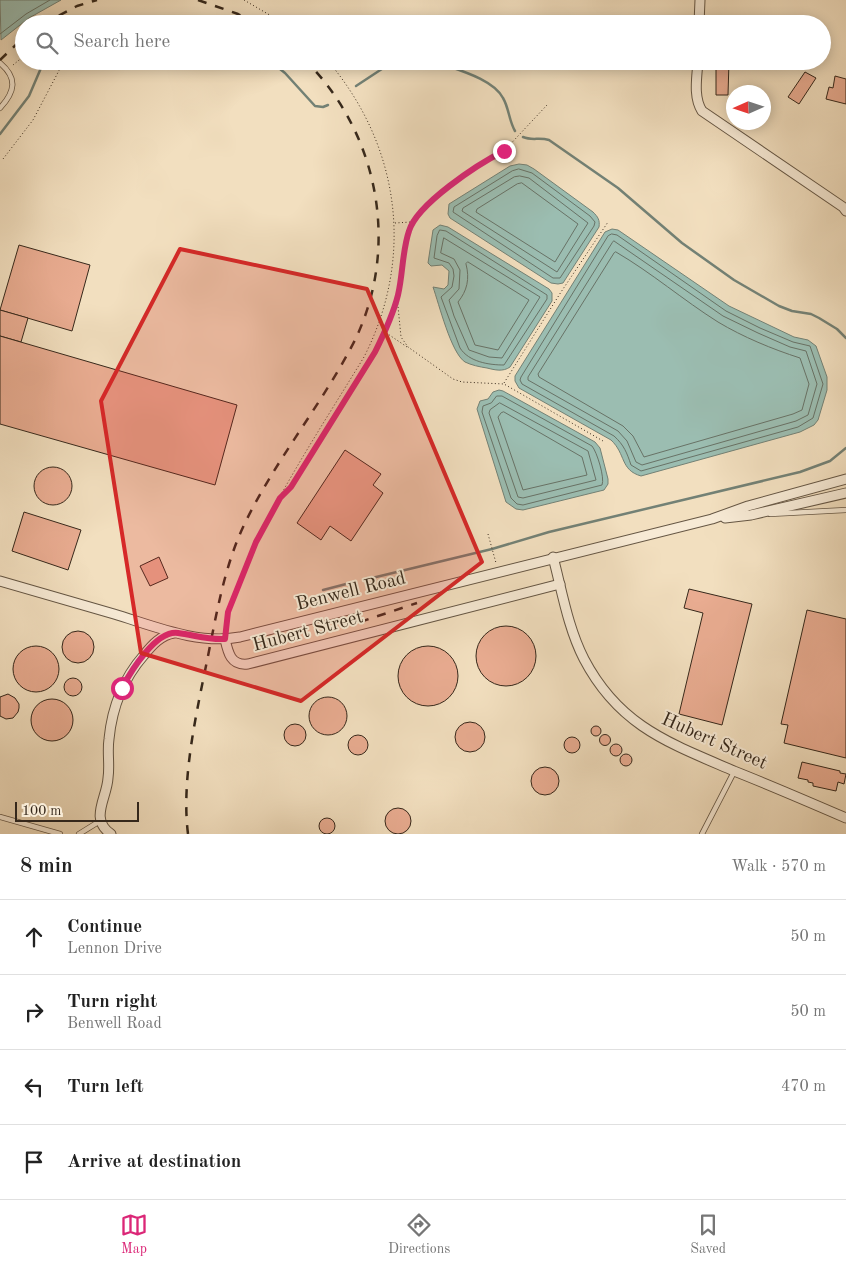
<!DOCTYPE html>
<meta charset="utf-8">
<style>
body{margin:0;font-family:"Old Standard TT",serif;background:#f2f2f2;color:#222}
.compass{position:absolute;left:726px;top:85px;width:45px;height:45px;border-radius:50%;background:#fff;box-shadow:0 2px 12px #0003;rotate:267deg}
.scale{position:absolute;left:15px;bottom:12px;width:124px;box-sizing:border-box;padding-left:5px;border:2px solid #36281b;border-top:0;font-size:14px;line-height:18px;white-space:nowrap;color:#36281b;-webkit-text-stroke:4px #f7ead5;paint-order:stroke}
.stop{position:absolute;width:15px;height:15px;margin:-11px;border:4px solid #db2777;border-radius:50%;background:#fff}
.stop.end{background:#db2777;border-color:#fff;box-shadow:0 1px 5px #0008}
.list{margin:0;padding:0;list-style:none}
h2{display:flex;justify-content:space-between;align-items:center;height:65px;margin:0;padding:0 20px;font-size:21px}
h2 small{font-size:16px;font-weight:400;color:#767676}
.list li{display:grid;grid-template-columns:32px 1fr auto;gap:15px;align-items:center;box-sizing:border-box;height:75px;padding:0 20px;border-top:1px solid #e0e0e0}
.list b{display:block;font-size:19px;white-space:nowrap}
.list p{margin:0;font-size:16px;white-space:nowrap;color:#767676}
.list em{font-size:16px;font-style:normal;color:#767676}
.icon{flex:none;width:28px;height:28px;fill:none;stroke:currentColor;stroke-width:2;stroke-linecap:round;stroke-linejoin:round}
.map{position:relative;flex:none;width:846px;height:834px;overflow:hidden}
.search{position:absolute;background:#fff;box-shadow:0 2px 12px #0003;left:15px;right:15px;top:15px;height:55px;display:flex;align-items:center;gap:12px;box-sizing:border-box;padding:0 18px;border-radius:28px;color:#767676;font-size:19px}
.sheet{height:365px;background:#fff}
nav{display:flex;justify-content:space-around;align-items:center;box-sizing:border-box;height:70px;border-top:1px solid #e0e0e0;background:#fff;font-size:14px;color:#767676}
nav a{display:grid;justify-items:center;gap:2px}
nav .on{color:#db2777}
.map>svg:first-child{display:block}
.water{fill:#9bbdb1;stroke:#738175}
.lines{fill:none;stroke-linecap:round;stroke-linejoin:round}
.shore{stroke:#687266;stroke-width:1}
.stream{stroke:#738175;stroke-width:2.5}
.building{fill:#e9ac91;stroke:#36281b}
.service-casing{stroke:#655644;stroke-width:6}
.minor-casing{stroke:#655644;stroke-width:11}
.path{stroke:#36281b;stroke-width:1;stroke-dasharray:1 2.5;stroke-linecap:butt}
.service{stroke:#f7ead5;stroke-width:4.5}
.minor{stroke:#f7ead5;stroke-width:9}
.rail{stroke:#36281b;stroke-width:2.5;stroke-dasharray:9 9;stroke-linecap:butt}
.route{stroke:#db2777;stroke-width:6}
.marked{fill:#d62828;fill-opacity:0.2;stroke:#d62828;stroke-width:4;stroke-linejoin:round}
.labels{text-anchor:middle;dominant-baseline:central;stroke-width:4;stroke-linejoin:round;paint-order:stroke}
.street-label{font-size:19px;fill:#36281b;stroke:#f7ead5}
</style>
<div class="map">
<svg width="846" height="834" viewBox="0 0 846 834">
<rect width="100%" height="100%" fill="#f2dfbf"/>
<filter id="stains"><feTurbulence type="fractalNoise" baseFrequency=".004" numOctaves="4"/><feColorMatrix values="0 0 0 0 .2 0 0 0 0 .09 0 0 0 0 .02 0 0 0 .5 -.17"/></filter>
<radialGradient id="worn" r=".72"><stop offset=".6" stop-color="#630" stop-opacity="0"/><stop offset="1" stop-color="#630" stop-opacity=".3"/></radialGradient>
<!-- water -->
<g class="water">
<polygon points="0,0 61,0 29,18 1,40"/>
<path d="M519,164L527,165L534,169L593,212C598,217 600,220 599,227L563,283L558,284L551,283L450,218L448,214L449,204L510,166Z"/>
<path d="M440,225L448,227L549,289L552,293V301L510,367C503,372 495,370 487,368C480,367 471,365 465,362C451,353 439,304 433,287L444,289L448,285L449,271L442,265L431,266L428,263L433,230Z"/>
<path d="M612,229L618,230L729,306L794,337L808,340L816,346L827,377V390L818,420L814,425L800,432L641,476C620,470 626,454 611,440L519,388L515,381V376L605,232Z"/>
<polygon points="499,390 503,391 595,442 600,448 608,479 608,484 604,490 523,510 516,509 506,502 477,409 480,401 488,399 493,392"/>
</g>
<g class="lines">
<!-- shore -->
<g class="shore">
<polyline points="0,34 26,14 50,0"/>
<polygon points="519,169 532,173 590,216 595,222 594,226 560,278 553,278 453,212 454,207 512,171"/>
<polygon points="520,176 529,178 588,223 557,272 462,211 463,208 514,177"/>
<polygon points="522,183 578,224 555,262 476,212 477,209 517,184"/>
<path d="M440,230L446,231L547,295V299L504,365C489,365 469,362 460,348L441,297L452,287L454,276L453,269L449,263L434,258L437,236Z"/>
<path d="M612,234L617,235L726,311L760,328L793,342L810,346L823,384L813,418L798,427L641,471L631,465C627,453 624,445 614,436L522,384L520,380L521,377L608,236Z"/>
<polygon points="444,238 540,297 502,358 489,357 469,350 454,316 449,300 459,289 460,270 454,259 441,253"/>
<polygon points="614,241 723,316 758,333 790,347 806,351 817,384 808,415 796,421 642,465 636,462 627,441 618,431 528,380 528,377 612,243"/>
<path d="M616,252C652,273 683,300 718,322C743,337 772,349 800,358L809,384L802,410L793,414L644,457L633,436L623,426L539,377L538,374L614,253Z"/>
<path d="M468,262L529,300L498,350L475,345L458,302C467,291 470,279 466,264Z"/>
<path d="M497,396H502L592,446C597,452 605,478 602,485L523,505L517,504L511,498L482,412L483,406L491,403Z"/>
<polygon points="500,403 588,451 596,480 523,498 518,497 489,413 490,410"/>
<polygon points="504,412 582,457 587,475 523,490 498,417 501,413"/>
</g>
<!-- stream -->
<g class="stream">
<path d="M98,24C130,15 162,15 194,24"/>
<polyline points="270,61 285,73 315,106 323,107 328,105"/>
<path d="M434,61C454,69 493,78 503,98C509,108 509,121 515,131"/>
<polyline points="356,86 394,61"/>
<polyline points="0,134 29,96 44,61"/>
<path d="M523,137C532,141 539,137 549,140L618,188L682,243L734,280L779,306L792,311L811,314L819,318L837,329L846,338"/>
<polyline points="372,578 492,549 549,532 800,472 830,461 846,448"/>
<polyline points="323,590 350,583"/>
</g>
</g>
<!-- building -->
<g class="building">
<polygon points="716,61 729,61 728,95 716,95"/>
<polygon points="805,72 816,78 799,104 788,97"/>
<polygon points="835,76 846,79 846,104 826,99 829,87 833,88"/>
<polygon points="19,245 90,265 72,331 0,310"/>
<polygon points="0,310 28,318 21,342 0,336"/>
<polygon points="0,336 237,405 215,485 0,424"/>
<polygon points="345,450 381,474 373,485 383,493 351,541 330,526 321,540 297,523"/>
<circle cx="53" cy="486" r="19"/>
<polygon points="24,512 81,530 68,570 12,551"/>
<polygon points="159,557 168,578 150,586 140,566"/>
<polygon points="689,589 752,604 722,725 679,714 703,613 684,608"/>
<polygon points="807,610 846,619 846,758 784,743 788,725 781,724"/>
<circle cx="506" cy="656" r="30"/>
<circle cx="78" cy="647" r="16"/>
<circle cx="36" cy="669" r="23"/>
<circle cx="428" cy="676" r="30"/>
<circle cx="73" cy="687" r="9"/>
<polygon points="8,694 15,698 19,704 19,708 18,712 13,718 6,719 0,716 0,697"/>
<circle cx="328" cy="716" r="19"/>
<circle cx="52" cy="720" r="21"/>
<circle cx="470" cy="737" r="15"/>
<circle cx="295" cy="735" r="11"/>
<circle cx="596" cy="731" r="5"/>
<circle cx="605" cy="740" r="5.5"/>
<circle cx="358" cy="745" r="10"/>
<circle cx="572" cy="745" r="8"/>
<circle cx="616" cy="750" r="6"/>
<circle cx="626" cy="760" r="6"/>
<polygon points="802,762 840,771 840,773 846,774 844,784 838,782 836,791 813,786 813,783 808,782 808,780 798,778"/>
<circle cx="545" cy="781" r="14"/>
<circle cx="398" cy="821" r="13"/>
<circle cx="327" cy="826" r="8"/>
</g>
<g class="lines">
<defs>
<g id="service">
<path d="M0,63C18,78 15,92 0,108"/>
<polyline points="770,514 846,510"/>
<polyline points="0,817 60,834"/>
<polyline points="79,834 100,821"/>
<polyline points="702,834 734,772"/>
</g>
<g id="minor">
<polyline points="699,24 700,0"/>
<path d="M698,61C697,77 693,97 702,111L843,207L846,211"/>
<polyline points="725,518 751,515 846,493"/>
<path d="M553,557C562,591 568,628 584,659C619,726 669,743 734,771C772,786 809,802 846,818"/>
<path d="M0,581C38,592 76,603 114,614C154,626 198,645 240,637L712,519L748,506L846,479"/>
<path d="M225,639C228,653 231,666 248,664L560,584"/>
<path d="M111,834C89,819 107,798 108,778C110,765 107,752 109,739C112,708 123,679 144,655C152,645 161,635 174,633"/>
</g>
</defs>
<!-- service casing -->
<use href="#service" class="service-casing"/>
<!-- minor casing -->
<use href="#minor" class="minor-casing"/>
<!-- path -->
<g class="path">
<polyline points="244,0 285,24"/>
<polyline points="13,65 24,56"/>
<polyline points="547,105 504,151 474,168 433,201 413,222 409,231 397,296 401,337 408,347 453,379 462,382 504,384 603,441"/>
<polyline points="3,159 33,120 64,61"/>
<polyline points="395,223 411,222"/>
<polyline points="386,332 397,297"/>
<polyline points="504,383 561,292 608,222"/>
<polyline points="281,496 291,487 375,352 385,332 407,347"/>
<polyline points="488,534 496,563"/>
<path d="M225,631C226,609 236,589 244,569C276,495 322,426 364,357C415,257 400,146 328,61"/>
</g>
<!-- service -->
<use href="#service" class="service"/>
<!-- minor -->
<use href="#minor" class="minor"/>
<!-- rail -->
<g class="rail">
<polyline points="198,0 238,14 256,24"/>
<polyline points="43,24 77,6 97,0"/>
<polyline points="0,60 24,37"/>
<polyline points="360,622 417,603"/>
<path d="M188,834C181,778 197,711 208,656C217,611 225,564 245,523C276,459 323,403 355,340C400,247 379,134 306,61"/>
</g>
</g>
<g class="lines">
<!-- route -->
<path class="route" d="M122,688C131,671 156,630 178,633C194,635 208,640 225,639L228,612L256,542L280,498L291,487L375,352C384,334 393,315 398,295C403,274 402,252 409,231C417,204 478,164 504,151"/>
</g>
<!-- marked area -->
<path class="marked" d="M180,249L367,289L482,562L301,701L141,653L101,401Z"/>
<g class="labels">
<!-- street labels -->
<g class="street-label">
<text transform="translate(351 592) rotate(-14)">Benwell Road</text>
<text transform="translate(308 632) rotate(-15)">Hubert Street</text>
<text transform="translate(714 742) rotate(24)">Hubert Street</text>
</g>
</g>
<rect width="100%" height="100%" filter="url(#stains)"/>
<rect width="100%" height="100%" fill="url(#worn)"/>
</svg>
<svg class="compass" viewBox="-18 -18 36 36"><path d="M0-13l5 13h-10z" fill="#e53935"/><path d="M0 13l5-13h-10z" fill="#767676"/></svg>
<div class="scale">100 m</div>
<div class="stop" style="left:122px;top:688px"></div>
<div class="stop end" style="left:504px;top:151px"></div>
<div class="search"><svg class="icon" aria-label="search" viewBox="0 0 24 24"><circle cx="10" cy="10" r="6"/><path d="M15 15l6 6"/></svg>Search here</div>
</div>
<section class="sheet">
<h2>8 min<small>Walk · 570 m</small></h2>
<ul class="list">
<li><svg class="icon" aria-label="ahead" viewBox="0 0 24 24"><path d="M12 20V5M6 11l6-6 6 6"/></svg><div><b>Continue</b><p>Lennon Drive</p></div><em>50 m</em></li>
<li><svg class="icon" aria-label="right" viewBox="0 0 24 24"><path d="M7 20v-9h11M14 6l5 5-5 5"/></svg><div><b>Turn right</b><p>Benwell Road</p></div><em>50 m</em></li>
<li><svg class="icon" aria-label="left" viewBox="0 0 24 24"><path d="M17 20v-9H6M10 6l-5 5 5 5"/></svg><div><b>Turn left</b></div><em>470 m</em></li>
<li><svg class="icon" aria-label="arrive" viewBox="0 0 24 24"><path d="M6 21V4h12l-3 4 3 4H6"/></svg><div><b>Arrive at destination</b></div></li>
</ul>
</section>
<nav>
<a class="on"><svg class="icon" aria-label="map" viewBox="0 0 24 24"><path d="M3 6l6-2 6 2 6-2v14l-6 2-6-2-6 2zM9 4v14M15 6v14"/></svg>Map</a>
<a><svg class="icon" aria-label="directions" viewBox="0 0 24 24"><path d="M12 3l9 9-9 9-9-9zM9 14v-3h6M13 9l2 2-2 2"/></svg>Directions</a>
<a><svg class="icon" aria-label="saved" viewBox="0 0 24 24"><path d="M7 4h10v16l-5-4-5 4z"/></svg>Saved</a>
</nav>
